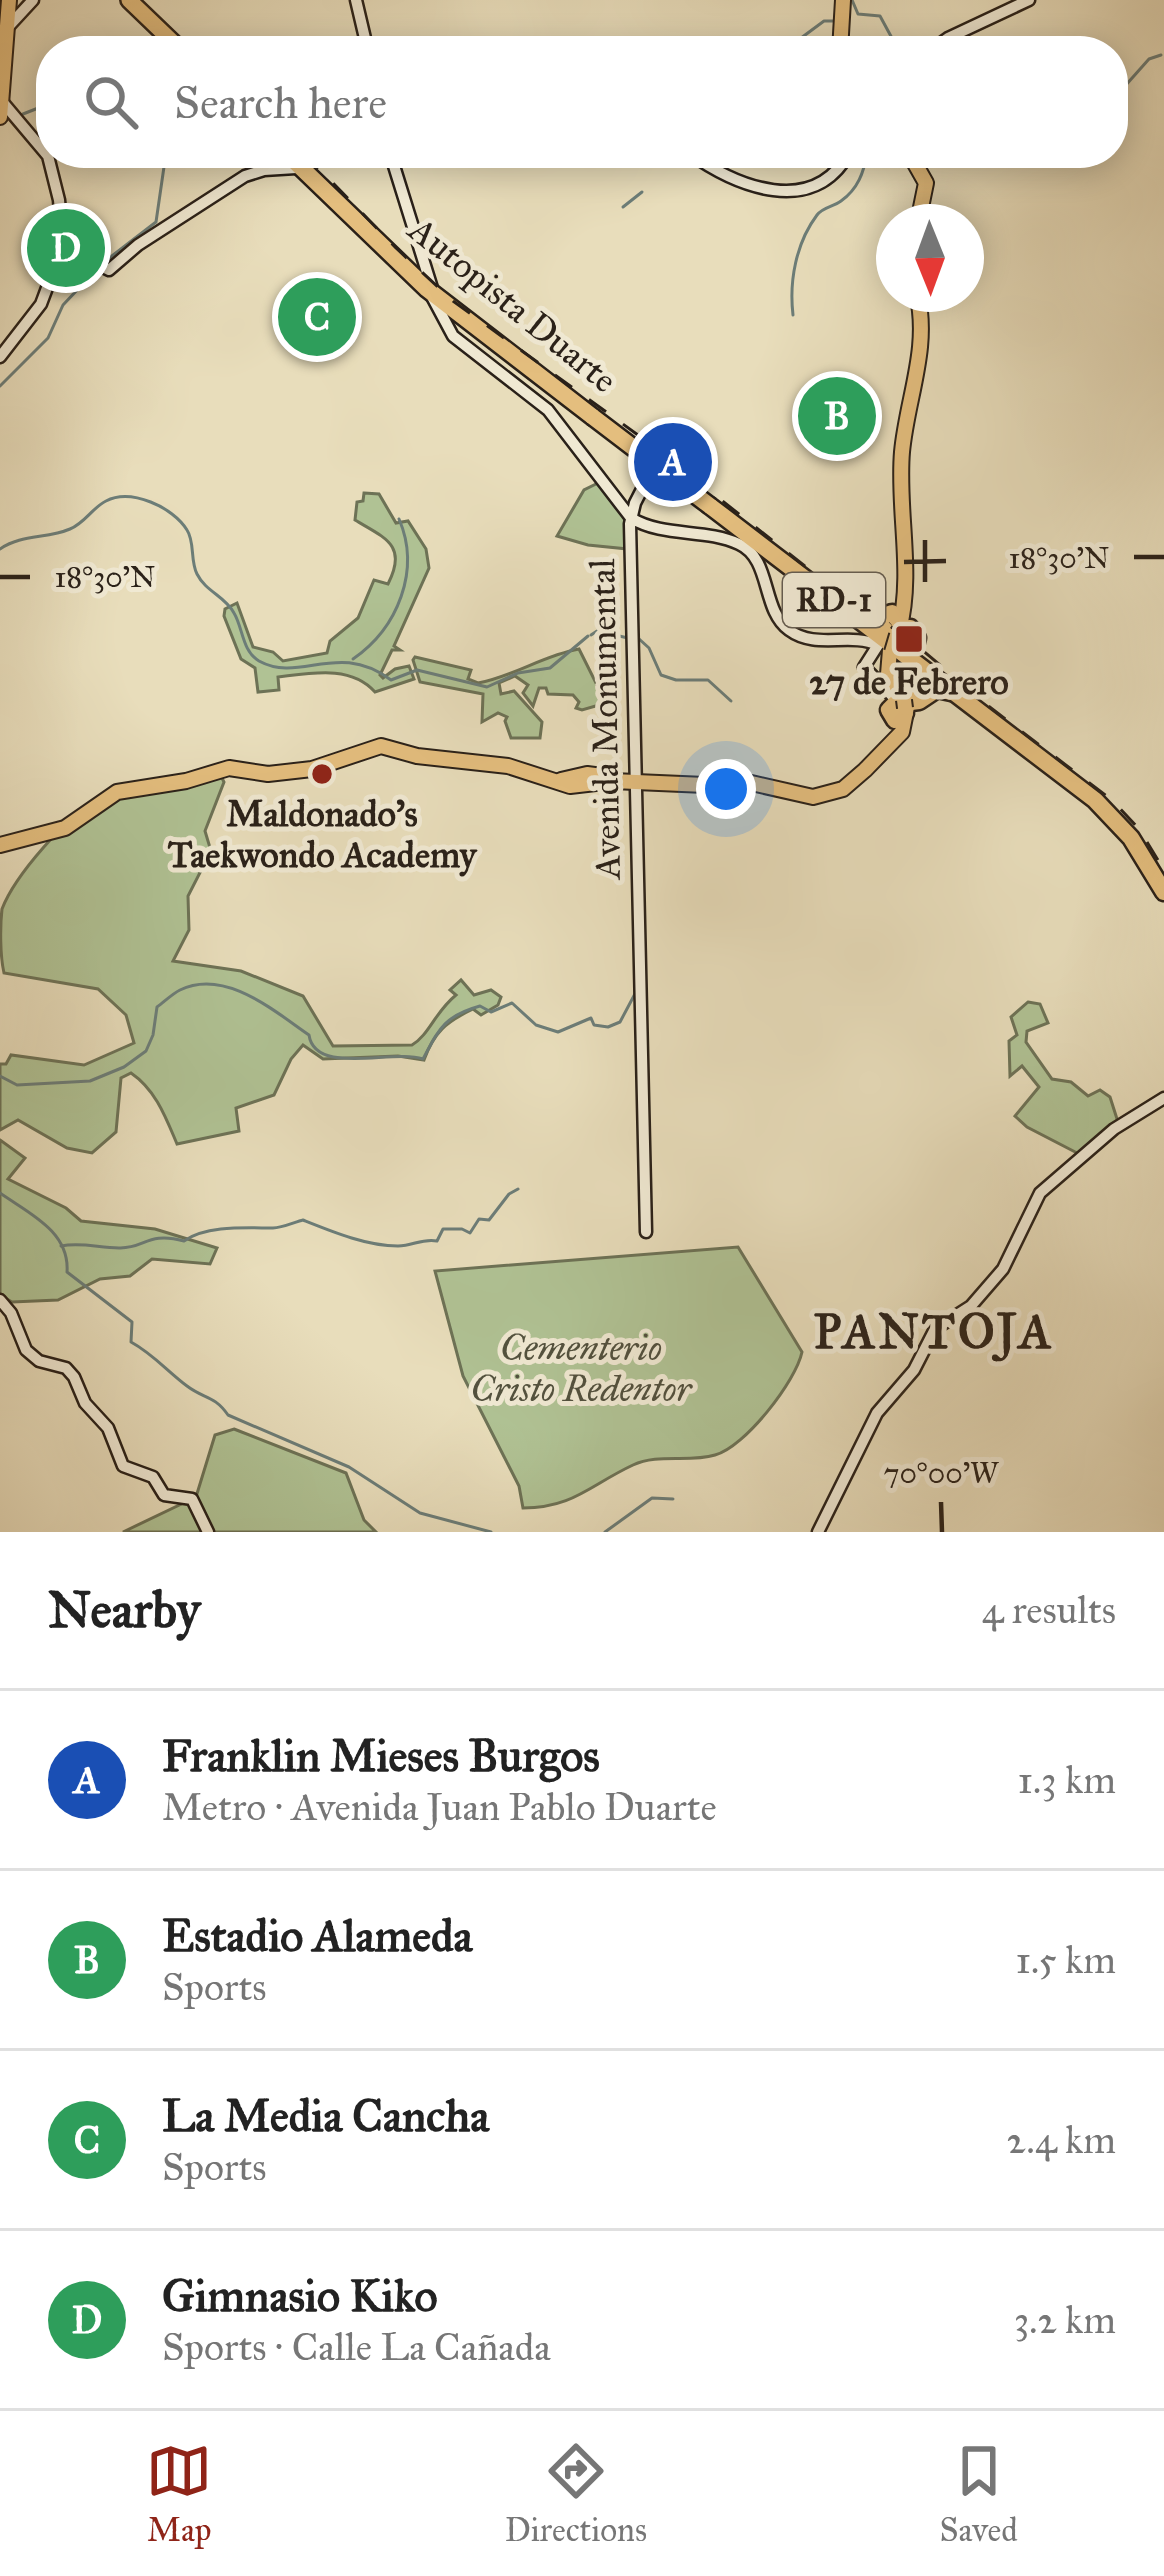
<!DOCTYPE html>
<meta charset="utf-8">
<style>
body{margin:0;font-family:"IM FELL Great Primer",serif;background:#f2f2f2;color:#222}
.compass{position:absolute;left:876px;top:204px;width:108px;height:108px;border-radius:50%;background:#fff;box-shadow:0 6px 30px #0003;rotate:179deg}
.you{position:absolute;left:726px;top:789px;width:42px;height:42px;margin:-30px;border:9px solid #fff;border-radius:50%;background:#1a73e8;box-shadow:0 0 0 18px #1a73e833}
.badge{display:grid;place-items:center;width:78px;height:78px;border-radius:50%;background:#8f2418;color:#fff;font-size:39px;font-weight:700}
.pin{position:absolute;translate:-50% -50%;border:6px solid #fff;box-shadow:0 3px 12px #0006}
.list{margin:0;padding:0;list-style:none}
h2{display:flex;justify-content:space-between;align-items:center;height:156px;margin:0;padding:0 48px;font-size:51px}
h2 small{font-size:39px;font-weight:400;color:#767676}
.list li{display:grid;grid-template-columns:78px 1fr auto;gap:36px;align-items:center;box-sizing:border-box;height:180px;padding:0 48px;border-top:3px solid #e0e0e0}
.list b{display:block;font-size:45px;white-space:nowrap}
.list p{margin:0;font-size:39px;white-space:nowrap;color:#767676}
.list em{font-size:39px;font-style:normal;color:#767676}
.icon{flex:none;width:66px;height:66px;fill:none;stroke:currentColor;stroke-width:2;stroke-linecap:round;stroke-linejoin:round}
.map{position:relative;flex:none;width:1164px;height:1532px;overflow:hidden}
.search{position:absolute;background:#fff;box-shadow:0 6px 30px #0003;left:36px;right:36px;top:36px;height:132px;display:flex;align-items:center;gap:30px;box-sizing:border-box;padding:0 42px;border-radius:48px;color:#767676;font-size:45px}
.sheet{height:876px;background:#fff}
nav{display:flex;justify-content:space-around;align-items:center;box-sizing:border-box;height:168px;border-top:3px solid #e0e0e0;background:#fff;font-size:33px;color:#767676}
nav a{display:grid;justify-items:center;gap:6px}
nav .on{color:#8f2418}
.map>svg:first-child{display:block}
.green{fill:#b0c294;stroke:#6d7256;stroke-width:3}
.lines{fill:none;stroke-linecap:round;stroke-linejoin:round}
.stream{stroke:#6c7d78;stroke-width:3}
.secondary-casing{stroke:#2a2119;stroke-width:15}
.primary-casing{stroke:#2a2119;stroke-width:18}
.trunk-casing{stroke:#2a2119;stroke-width:20}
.motorway-casing{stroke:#2a2119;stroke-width:21}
.secondary{stroke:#f0e9d3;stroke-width:10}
.primary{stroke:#e4be7e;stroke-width:14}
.trunk{stroke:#e4be7e;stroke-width:15}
.motorway{stroke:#e4be7e;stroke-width:16}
.rail{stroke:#2a2119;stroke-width:3;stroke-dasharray:21 21;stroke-linecap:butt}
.primary-bridge-casing{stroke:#2a2119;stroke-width:18;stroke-linecap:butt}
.motorway-bridge-casing{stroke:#2a2119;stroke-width:21;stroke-linecap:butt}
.primary-bridge{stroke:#e4be7e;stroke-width:14}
.motorway-bridge{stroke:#e4be7e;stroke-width:16}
.ticks{fill:none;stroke:#2a2119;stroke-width:4.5}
.poi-dot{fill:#8f2418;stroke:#f0e9d3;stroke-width:4.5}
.labels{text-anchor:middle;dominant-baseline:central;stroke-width:10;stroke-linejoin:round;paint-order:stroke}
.shield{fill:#f0e9d3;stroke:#655d51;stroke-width:3}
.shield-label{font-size:33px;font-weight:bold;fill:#2a2119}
.street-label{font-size:36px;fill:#2a2119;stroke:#f0e9d3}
.poi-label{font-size:36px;font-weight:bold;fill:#2a2119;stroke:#f0e9d3}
.park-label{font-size:36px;font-style:italic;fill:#52513e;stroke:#f0e9d3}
.district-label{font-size:48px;font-weight:bold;letter-spacing:3px;fill:#2a2119;stroke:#f0e9d3}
.ticks-label{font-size:30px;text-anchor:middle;fill:#2a2119;stroke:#f0e9d3;stroke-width:10;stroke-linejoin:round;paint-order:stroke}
</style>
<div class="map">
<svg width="1164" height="1532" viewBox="0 0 1164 1532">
<rect width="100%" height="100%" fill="#e8ddbb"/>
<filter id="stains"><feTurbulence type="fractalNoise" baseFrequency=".00167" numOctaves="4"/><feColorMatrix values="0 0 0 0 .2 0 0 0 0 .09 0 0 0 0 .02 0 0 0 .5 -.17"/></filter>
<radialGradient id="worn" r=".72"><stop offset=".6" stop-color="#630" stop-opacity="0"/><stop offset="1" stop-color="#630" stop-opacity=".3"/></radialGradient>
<!-- green -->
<g class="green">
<polygon points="600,482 629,517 628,549 588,545 557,536 584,490"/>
<path d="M364,493L379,494L396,523L408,521L426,549L429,568L394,646L400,650H392L380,675L383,678L395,669L409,666L414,679L375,692C351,665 312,673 278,677L279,690L258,692L255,668L241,659L224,616L225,609L237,603L253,647L273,652L283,661L327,653L330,641L358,618L374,580L388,584C408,545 385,538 355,520L357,502L363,501Z"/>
<path d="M579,649L606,703L582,710L576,708L579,702L573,695L548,694L546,688H539L533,706L523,693L528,685L515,676L499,683L501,694L514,691L542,722L540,738H511L505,721L507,717L498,713L482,722L483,694L420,682L413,660L415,657L471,670L468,679L478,683C512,677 544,655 579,649Z"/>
<path d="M219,772L224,782L205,831L211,851L188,896L189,930L173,961L241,971L303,996L333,1046L412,1045C429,1035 435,1012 456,995L450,990L461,980L474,995L491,990L501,997L498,1005L481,1015L473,1009C446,1022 434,1032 424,1060L398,1056L323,1059L303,1045L291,1059L274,1095L236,1108L239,1131L177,1144C166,1118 156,1090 131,1073L121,1078L116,1132L92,1153L67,1148L18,1120L0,1130V1064H6L11,1055L84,1065L134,1043L126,1015L98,989L4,973C0,956 0,926 2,909C15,875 68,815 100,797C123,785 190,778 219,772Z"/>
<polygon points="1028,1002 1040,1004 1048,1023 1027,1031 1026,1042 1052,1079 1071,1082 1088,1096 1100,1090 1110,1097 1118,1122 1081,1155 1027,1127 1015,1116 1039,1087 1022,1066 1010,1076 1009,1041 1017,1035 1011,1017"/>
<polygon points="0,1140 25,1158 8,1179 66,1208 81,1221 155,1229 217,1248 210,1264 152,1259 130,1276 100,1279 58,1300 12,1302 0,1295"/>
<path d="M738,1247L802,1352C796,1381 745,1447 715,1455C689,1463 658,1453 633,1465C590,1485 573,1508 523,1508L519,1486L463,1376L435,1271Z"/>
<polygon points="234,1429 346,1473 364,1520 376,1532 123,1532 196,1497 215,1435"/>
</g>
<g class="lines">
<!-- stream -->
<g class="stream">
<polyline points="852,0 858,14 880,16 893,40 891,51"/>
<polyline points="797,41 824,21 836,21"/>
<path d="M234,51C251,35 266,48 285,38"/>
<polyline points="783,51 793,45"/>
<polyline points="43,86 51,100"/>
<polyline points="1125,86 1149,59 1161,55"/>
<polyline points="23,114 51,103"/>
<polyline points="623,207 642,192"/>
<polyline points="104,262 156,222 166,153"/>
<path d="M793,315C789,281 796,243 817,215C823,207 833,207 841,201C858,189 864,172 867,153"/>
<polyline points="0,386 48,338 63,305 97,269"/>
<path d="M0,549C21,534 47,539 70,529C85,523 92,508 106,501C131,488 173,507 187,530C195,542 190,560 197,574C206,592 225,596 234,613C243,628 242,651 259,661C301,684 337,640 391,680L417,670L487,687L518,673L550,668L588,636"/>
<polyline points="591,635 597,631 628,638"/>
<polyline points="638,638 649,648 661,675 676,680 708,680 731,701"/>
<path d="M353,659C398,628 421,570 399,519"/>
<path d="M0,1076L17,1085L90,1081L124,1067L146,1051L153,1035L157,1007C164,1002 172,994 180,990C225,968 274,1011 309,1035C315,1076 392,1049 423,1059C439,1029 444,1016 480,1006L491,1012L512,1003L536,1025L558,1032L591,1018L594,1025L608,1027L620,1022L637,990"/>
<path d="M0,1193C28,1213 70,1231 67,1272L132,1322L131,1342C153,1354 167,1371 187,1386C204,1399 214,1395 228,1415L349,1467L420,1513L491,1532"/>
<path d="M61,1246C82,1242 99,1248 119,1248C145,1249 147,1231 184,1241C207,1225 246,1228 273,1228C282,1228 295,1222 303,1220C333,1232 367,1246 398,1246C413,1246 422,1238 437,1241L443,1229H462L470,1233L479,1219L489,1220L509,1194L518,1189"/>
<polyline points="605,1532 652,1498 673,1499"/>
</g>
<defs>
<g id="secondary">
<polyline points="356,0 368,51"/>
<polyline points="9,26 33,0"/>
<polyline points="930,51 948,38 1029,0"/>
<polyline points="0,99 48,156 59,200 63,245 41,304 0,357"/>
<polyline points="390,153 432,288"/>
<path d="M689,153C737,187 813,218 849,153"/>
<polyline points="275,160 276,153"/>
<polyline points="61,246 109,270 138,245 245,176 264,170 296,168"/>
<path d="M430,293L453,336L548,410L631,518C664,538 705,528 739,544C772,559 761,610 789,630C816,650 849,632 878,645L864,667L900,704"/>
<polyline points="646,1232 630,524 635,503 656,462"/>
<polyline points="0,1300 11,1313 26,1350 39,1361 66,1368 74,1377 85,1403 108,1428 123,1466 153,1477 164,1495 192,1499 208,1532"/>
<polyline points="818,1532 877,1413 914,1370 935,1329 971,1306 1003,1269 1040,1193 1114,1129 1164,1098"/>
</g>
<g id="primary">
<polyline points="840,51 843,0"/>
<polyline points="0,117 9,0"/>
<polyline points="909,153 926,183 918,222"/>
<path d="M899,630C914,573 897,510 902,452C907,398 930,348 917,294"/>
<polyline points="890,650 888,674 902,694"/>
<polyline points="561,780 587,774 610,777"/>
<polyline points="0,845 65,828 117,792 186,781 229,768 268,774 312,769 381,746 417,756 508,766 570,786 613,781 705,785 747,782 813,797 843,789 865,770 902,732 907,707"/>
</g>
<polyline id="trunk" points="129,0 182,51"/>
<g id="motorway">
<polyline points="286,153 427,289 593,417"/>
<polyline points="710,506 1095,800 1131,838 1164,892"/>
<polyline points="899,629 910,628 917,638 915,646 905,646"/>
<polyline points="890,635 881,626 880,617 892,613 899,621"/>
<polyline points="899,686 911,689 918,685 921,675 915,664"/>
<polyline points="905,713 895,720 889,710 895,704 919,701 937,689 951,692"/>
</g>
</defs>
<!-- secondary casing -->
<use href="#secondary" class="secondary-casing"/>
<!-- primary casing -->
<use href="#primary" class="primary-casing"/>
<!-- trunk casing -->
<use href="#trunk" class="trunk-casing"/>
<!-- motorway casing -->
<use href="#motorway" class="motorway-casing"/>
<!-- secondary -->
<use href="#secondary" class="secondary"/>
<!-- primary -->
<use href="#primary" class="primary"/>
<!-- trunk -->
<use href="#trunk" class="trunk"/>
<!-- motorway -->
<use href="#motorway" class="motorway"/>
<!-- rail -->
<g class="rail">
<polyline points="225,46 226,51"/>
<polyline points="304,153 396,248 453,301 649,443 825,582 909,639 991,708 1113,801 1139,829 1164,870"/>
</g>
<defs>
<g id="primary-bridge">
<polyline points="892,652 897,635"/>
<polyline points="904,700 905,708"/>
</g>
<polyline id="motorway-bridge" points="593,417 710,506"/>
</defs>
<!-- primary-bridge casing -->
<use href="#primary-bridge" class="primary-bridge-casing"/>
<!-- motorway-bridge casing -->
<use href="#motorway-bridge" class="motorway-bridge-casing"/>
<!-- primary-bridge -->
<use href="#primary-bridge" class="primary-bridge"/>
<!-- motorway-bridge -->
<use href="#motorway-bridge" class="motorway-bridge"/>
</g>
<!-- ticks -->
<path class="ticks" d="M925,540V582M1134,557H1164M904,562L946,561M0,577H30M941,1502L942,1532"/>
<!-- markers -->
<g class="poi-dot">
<rect x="894" y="624" width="30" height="30" rx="6"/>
<circle cx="322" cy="774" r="12"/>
</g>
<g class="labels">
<!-- shield labels -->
<rect class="shield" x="783" y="573" width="102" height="54" rx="9"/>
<g class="shield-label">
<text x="834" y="600">RD-1</text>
</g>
<!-- street labels -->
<g class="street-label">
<text transform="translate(513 305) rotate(39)">Autopista Duarte</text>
<text transform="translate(605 719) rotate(-91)">Avenida Monumental</text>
</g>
<!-- poi labels -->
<g class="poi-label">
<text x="909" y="682">27 de Febrero</text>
<text x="322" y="814">Maldonado's<tspan x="322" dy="41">Taekwondo Academy</tspan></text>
</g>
<!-- park labels -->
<g class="park-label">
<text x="581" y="1348">Cementerio<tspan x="581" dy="41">Cristo Redentor</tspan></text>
</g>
<!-- district labels -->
<g class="district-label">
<text x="934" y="1331">PANTOJA</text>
</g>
</g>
<g class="ticks-label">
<text x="1059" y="568">18°30'N</text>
<text x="105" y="587">18°30'N</text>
<text x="941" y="1483">70°00'W</text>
</g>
<rect width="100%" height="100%" filter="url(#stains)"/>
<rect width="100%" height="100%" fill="url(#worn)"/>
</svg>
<svg class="compass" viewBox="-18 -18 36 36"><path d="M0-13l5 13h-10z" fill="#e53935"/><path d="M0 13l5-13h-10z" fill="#767676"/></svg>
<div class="you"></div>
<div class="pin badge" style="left:673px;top:462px;background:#1a4fb4">A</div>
<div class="pin badge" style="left:837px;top:416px;background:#2e9e5b">B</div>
<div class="pin badge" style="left:317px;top:317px;background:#2e9e5b">C</div>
<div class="pin badge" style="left:66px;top:248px;background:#2e9e5b">D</div>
<div class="search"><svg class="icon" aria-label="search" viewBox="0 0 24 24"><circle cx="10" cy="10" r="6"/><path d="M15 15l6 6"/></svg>Search here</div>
</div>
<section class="sheet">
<h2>Nearby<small>4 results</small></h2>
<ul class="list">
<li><span class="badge" style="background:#1a4fb4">A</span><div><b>Franklin Mieses Burgos</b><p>Metro · Avenida Juan Pablo Duarte</p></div><em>1.3 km</em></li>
<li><span class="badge" style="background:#2e9e5b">B</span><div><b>Estadio Alameda</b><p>Sports</p></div><em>1.5 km</em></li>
<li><span class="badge" style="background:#2e9e5b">C</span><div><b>La Media Cancha</b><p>Sports</p></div><em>2.4 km</em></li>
<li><span class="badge" style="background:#2e9e5b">D</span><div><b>Gimnasio Kiko</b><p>Sports · Calle La Cañada</p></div><em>3.2 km</em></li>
</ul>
</section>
<nav>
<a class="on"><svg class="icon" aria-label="map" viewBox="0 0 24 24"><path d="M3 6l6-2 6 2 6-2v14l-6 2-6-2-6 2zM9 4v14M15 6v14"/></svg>Map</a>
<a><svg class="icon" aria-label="directions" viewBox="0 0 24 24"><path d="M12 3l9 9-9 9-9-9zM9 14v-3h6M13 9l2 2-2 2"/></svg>Directions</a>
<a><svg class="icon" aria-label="saved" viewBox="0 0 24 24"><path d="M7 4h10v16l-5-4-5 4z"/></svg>Saved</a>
</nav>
